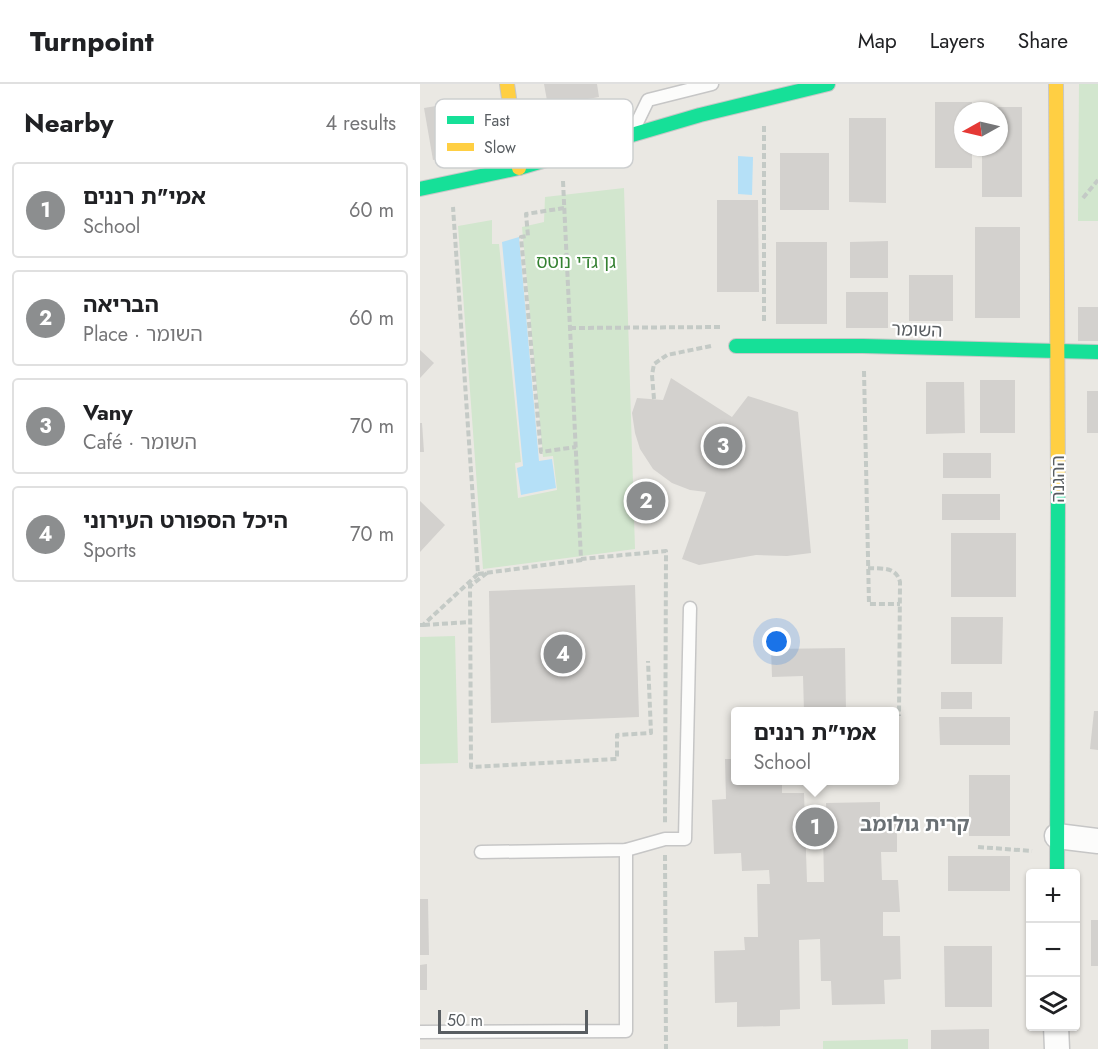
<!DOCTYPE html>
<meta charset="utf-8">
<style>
body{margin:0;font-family:Jost,"Noto Sans Hebrew",sans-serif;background:#f2f2f2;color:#202124}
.controls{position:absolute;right:18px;bottom:18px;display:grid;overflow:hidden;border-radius:6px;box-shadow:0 2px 4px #0004}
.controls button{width:54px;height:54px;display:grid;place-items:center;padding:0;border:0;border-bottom:2px solid #e0e0e0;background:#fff;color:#202124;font:30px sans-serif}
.compass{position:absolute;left:534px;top:18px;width:54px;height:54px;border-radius:50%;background:#fff;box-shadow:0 2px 4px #0004;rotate:262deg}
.scale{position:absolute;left:18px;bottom:15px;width:150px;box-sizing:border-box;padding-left:6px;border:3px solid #595e62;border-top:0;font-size:16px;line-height:21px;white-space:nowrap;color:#595e62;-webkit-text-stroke:4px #fff;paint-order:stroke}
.you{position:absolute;left:357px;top:558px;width:21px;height:21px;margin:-15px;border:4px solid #fff;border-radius:50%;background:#1a73e8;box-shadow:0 0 0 9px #1a73e833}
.badge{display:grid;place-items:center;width:39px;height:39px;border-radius:50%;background:#8c8e8f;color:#fff;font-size:20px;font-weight:700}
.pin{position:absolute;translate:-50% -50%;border:3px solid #fff;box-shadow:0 2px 6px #0006}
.popup{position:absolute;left:311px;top:623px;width:168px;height:78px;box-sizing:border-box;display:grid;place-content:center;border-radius:6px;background:#fff;filter:drop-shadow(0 2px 4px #0005);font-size:20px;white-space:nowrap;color:#757577}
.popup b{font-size:22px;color:#202124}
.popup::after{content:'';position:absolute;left:50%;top:100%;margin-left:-12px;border:12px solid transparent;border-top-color:#fff}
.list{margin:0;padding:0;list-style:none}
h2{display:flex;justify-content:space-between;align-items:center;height:78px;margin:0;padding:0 24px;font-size:26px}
h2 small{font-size:20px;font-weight:400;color:#757577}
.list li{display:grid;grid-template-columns:39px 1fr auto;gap:18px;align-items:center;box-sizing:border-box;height:96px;margin:0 12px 12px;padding:0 12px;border:2px solid #e0e0e0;border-radius:6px}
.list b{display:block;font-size:22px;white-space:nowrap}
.list p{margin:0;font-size:20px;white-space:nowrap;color:#757577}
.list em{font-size:20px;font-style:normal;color:#757577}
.icon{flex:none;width:33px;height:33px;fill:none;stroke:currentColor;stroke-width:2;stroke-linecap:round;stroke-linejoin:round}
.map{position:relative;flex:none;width:678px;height:965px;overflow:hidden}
header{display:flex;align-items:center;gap:36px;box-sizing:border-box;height:84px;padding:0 30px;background:#fff;border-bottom:2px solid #e0e0e0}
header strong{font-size:28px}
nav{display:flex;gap:33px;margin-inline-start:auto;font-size:21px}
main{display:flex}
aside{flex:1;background:#fff}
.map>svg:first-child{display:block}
.green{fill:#d2e6ce}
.water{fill:#b5e0f7}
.building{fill:#d3d1ce}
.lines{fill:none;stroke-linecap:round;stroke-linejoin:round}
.lane-casing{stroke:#c6c6c6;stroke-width:15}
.street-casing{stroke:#c6c6c6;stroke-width:27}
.fast-casing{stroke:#c7c7c7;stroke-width:16}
.slow-casing{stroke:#c7c7c7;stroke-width:16}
.path{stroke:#c4cac6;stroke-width:4;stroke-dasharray:6 3;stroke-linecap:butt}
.lane{stroke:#fcfcfb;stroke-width:12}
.street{stroke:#fcfcfb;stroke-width:24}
.fast{stroke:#16e098;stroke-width:14}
.slow{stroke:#ffcf43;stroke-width:14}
.labels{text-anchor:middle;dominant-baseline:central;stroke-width:4.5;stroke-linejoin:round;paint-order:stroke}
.park-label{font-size:18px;fill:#348131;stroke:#fff}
.street-label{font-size:18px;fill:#595e62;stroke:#fff}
.neighbourhood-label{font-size:20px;font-weight:bold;fill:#6a7074;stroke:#fff}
.key{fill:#fff;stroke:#cdcfd0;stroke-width:1.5}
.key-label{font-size:16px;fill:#595e62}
</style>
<header>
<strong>Turnpoint</strong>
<nav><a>Map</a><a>Layers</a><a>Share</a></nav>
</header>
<main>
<aside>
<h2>Nearby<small>4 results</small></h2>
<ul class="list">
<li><span class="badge">1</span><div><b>אמי&quot;ת רננים</b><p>School</p></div><em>60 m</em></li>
<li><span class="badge">2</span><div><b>הבריאה</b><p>Place · השומר</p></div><em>60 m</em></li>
<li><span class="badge">3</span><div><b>Vany</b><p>Café · השומר</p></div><em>70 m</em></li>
<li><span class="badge">4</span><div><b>היכל הספורט העירוני</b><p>Sports</p></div><em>70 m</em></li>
</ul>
</aside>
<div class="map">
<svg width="678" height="965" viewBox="0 0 678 965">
<rect width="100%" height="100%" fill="#eae8e3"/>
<!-- green -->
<g class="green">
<polygon points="659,0 678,0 678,137 658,137"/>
<polygon points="204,104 215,465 63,485 38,142 72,136 72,160 79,160 101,378 95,379 98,414 137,406 133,372 123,373 102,143 124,138 125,113"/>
<polygon points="35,552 38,679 0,680 0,553"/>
<polygon points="488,955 488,965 403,965 403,957"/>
</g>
<!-- water -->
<g class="water">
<polygon points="318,72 333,73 332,111 318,110"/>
<polygon points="99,153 119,377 132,375 136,404 101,411 97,384 103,382 82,158"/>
</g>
<!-- building -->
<g class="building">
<polygon points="124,0 177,0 179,13 128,22"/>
<polygon points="52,16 61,67 13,76 4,24"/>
<polygon points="515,18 552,18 552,27 543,27 543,63 552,63 552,84 515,84"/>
<polygon points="562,23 602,23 602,113 562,113 562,63 579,63 579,27 562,27"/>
<polygon points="429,34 466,34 466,119 429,118"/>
<rect x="360" y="69" width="49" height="57"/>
<polygon points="297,116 338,116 339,208 297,208"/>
<rect x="555" y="143" width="45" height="91"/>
<polygon points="468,157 468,194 430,194 430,158"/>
<rect x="356" y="158" width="51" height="82"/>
<rect x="489" y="191" width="44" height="46"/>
<rect x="426" y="208" width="42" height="36"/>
<rect x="658" y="223" width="20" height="34"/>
<polygon points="0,266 14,279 0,294"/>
<polygon points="251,294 312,333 328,312 378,328 391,469 367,472 336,471 279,481 262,475 286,408 270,406 252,399 233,385 220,365 215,349 212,329 217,314 243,316"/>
<rect x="560" y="296" width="35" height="53"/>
<polygon points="506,298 544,298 545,349 506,350"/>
<rect x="667" y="307" width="11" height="42"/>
<polygon points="0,339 2,339 4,368 0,368"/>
<rect x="523" y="369" width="48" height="25"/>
<rect x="522" y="410" width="58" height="26"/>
<polygon points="0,417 25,441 0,468"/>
<rect x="531" y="449" width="65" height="64"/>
<polygon points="215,501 219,633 71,639 69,507"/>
<polygon points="531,533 583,533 582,580 531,580"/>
<polygon points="425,564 426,628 384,628 383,592 352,593 351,565"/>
<rect x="521" y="608" width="31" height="17"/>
<polygon points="674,627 678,627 678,666 670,665"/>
<polygon points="519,633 590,633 590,661 520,661"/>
<polygon points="305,675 316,675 316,696 362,696 362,709 384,709 387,798 404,798 403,748 407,747 406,719 460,718 460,740 477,740 477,768 461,768 462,796 478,796 480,828 463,828 463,852 480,852 481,895 464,896 465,920 412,921 411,897 401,897 400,855 379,856 380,925 360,926 360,942 317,943 317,918 295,919 294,867 325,866 324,853 338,853 337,800 350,800 349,786 322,787 321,769 294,770 292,716 306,715"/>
<rect x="549" y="691" width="41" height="61"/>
<rect x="528" y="772" width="62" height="35"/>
<polygon points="0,815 8,815 9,871 0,871"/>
<rect x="671" y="836" width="7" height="46"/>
<polygon points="524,862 572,862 572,923 525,923"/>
<polygon points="7,880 7,906 0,906 0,881"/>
<polygon points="569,945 569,965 511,965 511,946"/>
</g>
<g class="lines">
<defs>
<g id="lane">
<polyline points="214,45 228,16 292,0"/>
<polyline points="61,768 206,766 245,755 265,755 270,524"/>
<polyline points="0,948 206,947 206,766"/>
</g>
<g id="street">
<polyline points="637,752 678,757"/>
<polyline points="636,942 637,965"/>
</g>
<g id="fast">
<polyline points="0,105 99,84 280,31 408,0"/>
<polyline points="316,262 443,262 678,268"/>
<polyline points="637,790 638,404"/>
</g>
<g id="slow">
<polyline points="87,0 99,84"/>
<polyline points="636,0 638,404"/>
</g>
</defs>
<!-- lane casing -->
<use href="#lane" class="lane-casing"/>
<!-- street casing -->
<use href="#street" class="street-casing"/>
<!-- fast casing -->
<use href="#fast" class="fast-casing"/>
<!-- slow casing -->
<use href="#slow" class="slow-casing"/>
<!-- path -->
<g class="path">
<polyline points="143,97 161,475 246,467 245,739"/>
<polyline points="663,114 678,96"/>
<polyline points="144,124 106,130 108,152 101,153 121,368 156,363"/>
<polyline points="344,237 344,40"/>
<polyline points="150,244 301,243"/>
<polyline points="444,287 449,520 480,520"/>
<polyline points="234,315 232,291 234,280 247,271 291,262"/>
<path d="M448,484C462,485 476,482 480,498L479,632"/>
<polyline points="67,489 50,502 51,683 197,675 197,651 231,649 228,577"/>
<polyline points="58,490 162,476"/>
<polyline points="0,541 3,541 58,490 33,123"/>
<polyline points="4,541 50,538"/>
<polyline points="558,763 612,767"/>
<polyline points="245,771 246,965"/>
</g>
<!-- lane -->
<use href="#lane" class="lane"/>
<!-- street -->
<use href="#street" class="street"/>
<!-- fast -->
<use href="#fast" class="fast"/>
<!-- slow -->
<use href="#slow" class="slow"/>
</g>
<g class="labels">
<!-- park labels -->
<g class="park-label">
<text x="156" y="178">גן גדי נוטס</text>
</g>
<!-- street labels -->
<g class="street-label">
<text transform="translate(497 246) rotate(2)">השומר</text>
<text transform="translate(638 395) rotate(-90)">ההגנה</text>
</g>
<!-- neighbourhood labels -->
<g class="neighbourhood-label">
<text x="495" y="740">קרית גולומב</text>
</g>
</g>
<!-- legend -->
<rect x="15" y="15" width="198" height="69" rx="9" class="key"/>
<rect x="27" y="32" width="27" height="8" fill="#16e098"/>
<rect x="27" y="59" width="27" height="8" fill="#ffcf43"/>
<g class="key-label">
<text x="64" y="42">Fast</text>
<text x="64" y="69">Slow</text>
</g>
</svg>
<div class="controls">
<button>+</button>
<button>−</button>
<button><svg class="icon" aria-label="layers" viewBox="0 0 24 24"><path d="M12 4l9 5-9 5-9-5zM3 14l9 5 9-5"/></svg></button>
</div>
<svg class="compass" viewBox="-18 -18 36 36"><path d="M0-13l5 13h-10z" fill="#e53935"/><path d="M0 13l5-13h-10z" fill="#757577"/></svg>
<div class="scale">50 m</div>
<div class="you"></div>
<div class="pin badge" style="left:395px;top:743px">1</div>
<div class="popup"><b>אמי&quot;ת רננים</b>School</div>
<div class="pin badge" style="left:226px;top:417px">2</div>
<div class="pin badge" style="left:303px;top:362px">3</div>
<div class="pin badge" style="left:143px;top:570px">4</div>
</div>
</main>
